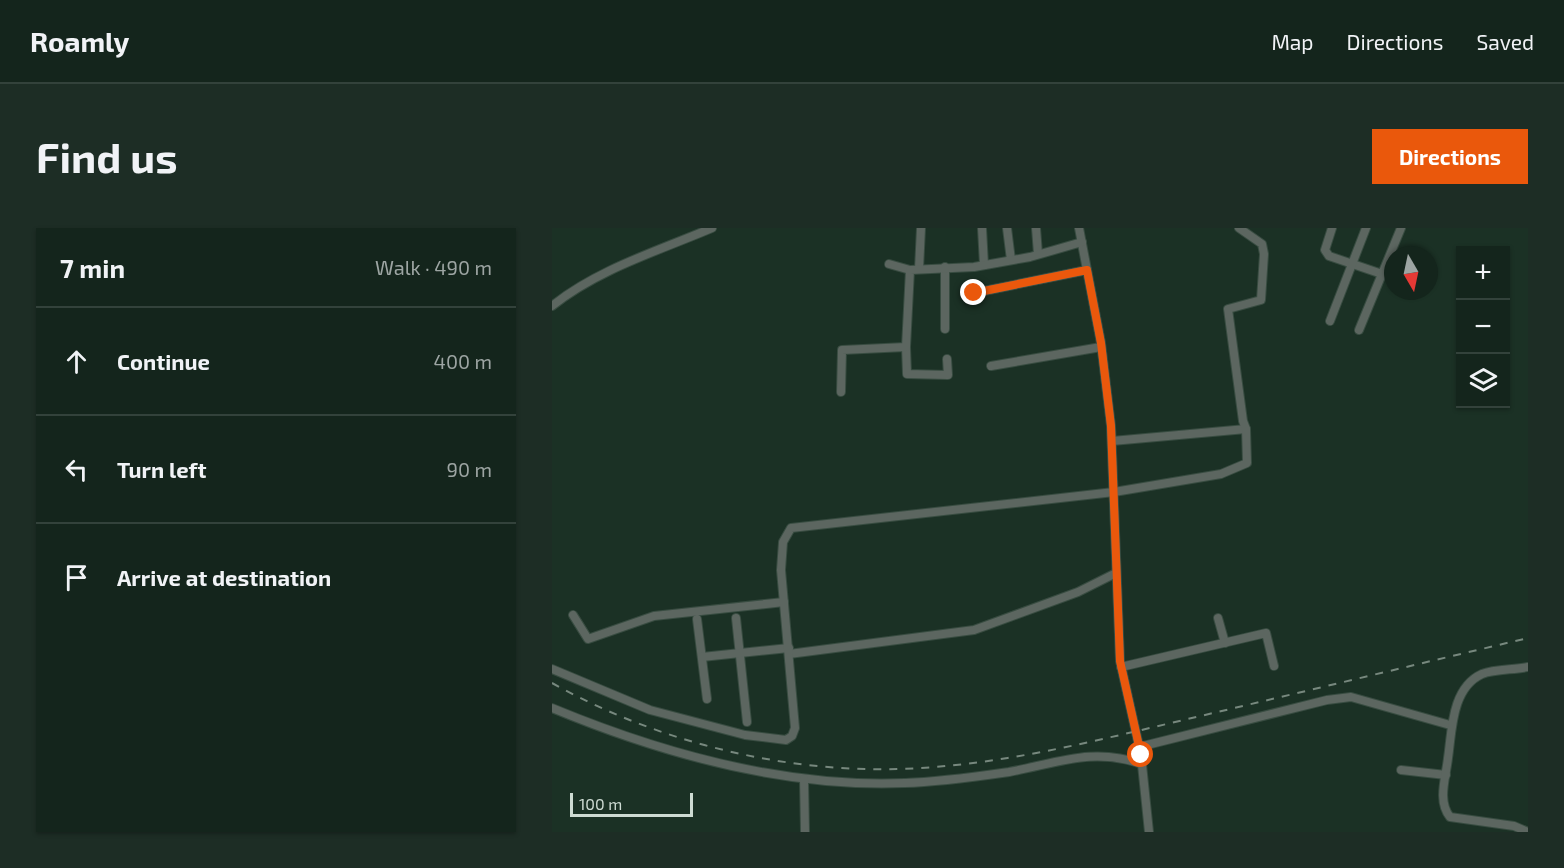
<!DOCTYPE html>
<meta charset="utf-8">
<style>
body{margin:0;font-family:"Exo 2",sans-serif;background:#1d2d25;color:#f1f3f6}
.controls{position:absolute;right:18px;top:18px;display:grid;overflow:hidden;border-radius:0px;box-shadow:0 2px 4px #0004}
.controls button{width:54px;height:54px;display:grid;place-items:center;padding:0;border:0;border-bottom:2px solid #33423b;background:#14251c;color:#f1f3f6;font:30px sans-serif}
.compass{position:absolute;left:832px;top:18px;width:54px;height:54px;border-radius:50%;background:#14251c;box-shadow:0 2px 4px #0004;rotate:171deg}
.scale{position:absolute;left:18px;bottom:15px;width:123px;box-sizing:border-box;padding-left:6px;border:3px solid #cedbd3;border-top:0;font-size:16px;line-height:21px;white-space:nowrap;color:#cedbd3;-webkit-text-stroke:4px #1b3125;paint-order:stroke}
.stop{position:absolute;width:18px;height:18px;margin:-14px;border:4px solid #ea580c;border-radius:50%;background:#fff}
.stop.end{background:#ea580c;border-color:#fff;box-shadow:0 2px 6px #0008}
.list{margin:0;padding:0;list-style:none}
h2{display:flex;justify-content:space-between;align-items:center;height:78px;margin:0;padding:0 24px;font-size:26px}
h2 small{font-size:20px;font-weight:400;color:#9da5a3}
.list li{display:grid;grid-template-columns:39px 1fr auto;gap:18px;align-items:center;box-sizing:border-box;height:108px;padding:0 24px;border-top:2px solid #33423b}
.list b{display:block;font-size:22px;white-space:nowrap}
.list em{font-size:20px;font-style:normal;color:#9da5a3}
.icon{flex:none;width:33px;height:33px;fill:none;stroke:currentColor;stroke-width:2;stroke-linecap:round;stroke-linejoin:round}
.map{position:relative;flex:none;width:976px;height:604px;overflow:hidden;border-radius:0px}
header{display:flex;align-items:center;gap:36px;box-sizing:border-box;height:84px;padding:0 30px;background:#14251c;border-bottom:2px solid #33423b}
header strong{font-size:28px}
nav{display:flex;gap:33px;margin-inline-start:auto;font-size:21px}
.intro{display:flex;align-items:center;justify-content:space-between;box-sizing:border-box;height:144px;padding:0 36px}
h1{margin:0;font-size:42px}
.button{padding:15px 27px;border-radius:0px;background:#ea580c;color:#fff;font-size:21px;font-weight:700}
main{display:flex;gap:36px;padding:0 36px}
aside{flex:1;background:#14251c;border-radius:0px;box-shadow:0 2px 4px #0004}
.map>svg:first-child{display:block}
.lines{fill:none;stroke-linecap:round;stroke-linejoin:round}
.minor-casing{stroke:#384c41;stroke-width:10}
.minor{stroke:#5c6660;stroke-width:8}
.rail{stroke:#77887e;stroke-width:2;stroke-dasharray:8 8;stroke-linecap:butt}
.route{stroke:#ea580c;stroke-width:8}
</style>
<header>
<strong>Roamly</strong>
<nav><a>Map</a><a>Directions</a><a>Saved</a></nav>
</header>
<div class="intro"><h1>Find us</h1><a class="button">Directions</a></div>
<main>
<aside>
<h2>7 min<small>Walk · 490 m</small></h2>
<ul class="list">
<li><svg class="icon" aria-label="ahead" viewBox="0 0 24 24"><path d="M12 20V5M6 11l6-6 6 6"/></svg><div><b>Continue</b></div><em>400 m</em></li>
<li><svg class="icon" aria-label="left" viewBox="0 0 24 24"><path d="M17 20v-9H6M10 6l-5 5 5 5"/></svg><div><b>Turn left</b></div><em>90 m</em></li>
<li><svg class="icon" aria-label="arrive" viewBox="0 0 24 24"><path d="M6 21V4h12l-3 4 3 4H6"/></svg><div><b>Arrive at destination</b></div></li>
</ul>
</aside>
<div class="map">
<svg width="976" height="604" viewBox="0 0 976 604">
<rect width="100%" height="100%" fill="#1b3125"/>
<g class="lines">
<defs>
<g id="minor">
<polyline points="430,0 432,37"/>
<polyline points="455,0 459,32"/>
<polyline points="484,0 486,26"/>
<polyline points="527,0 549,115 559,198 568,433 589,527 597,604"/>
<polyline points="780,0 773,22 777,28 830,46 849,0"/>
<polyline points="337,36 358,42"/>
<polyline points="367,41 369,0"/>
<polyline points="422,65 535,42"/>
<path d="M0,78C46,41 106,23 160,0"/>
<polyline points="778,93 814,0"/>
<polyline points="393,101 393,39"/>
<polyline points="807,102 830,46"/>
<polyline points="354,119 355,146 396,147 395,131"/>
<polyline points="439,138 549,119"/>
<polyline points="289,164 290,122 354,119 358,42 422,39 478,29 530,14"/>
<polyline points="560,213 694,201"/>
<polyline points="21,387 36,411 102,388 232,374"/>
<polyline points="184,390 195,494"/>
<polyline points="666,390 673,415"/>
<polyline points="145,391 155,471"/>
<polyline points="237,426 422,402 526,364 564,345"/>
<polyline points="150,429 237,420"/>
<polyline points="569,439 714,405 722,438"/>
<polyline points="0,441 98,482 193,507 234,512 240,508 243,500 229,342 231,314 239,300 562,264 669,246 695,235 694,201 691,193 676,81 709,72 712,26 710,16 687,0"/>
<path d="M0,480C111,526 232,560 353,555C388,554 422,549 457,544C506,535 540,519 590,536"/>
<polyline points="587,519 775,472 799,469 898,497"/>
<polyline points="849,542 894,547"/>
<polyline points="252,551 253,604"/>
<path d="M976,604L962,598L898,589C885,573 894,549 896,530C900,504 899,460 930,446C943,441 962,442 976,439"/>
</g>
</defs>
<!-- minor casing -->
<use href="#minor" class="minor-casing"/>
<!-- minor -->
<use href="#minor" class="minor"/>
<!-- rail -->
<path class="rail" d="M0,455C111,517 243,548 369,540C467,534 562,508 657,486C763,461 870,435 976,410"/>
</g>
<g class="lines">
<!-- route -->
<polyline class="route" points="422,65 535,42 549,115 559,198 568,433 589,527"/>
</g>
</svg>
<div class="controls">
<button>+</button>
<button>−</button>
<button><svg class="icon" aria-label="layers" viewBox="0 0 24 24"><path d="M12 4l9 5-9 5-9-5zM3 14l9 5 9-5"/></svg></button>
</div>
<svg class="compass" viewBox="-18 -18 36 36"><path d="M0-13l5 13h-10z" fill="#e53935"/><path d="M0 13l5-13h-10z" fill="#9da5a3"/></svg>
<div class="scale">100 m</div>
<div class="stop" style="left:589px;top:527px"></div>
<div class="stop end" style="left:422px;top:65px"></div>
</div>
</main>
